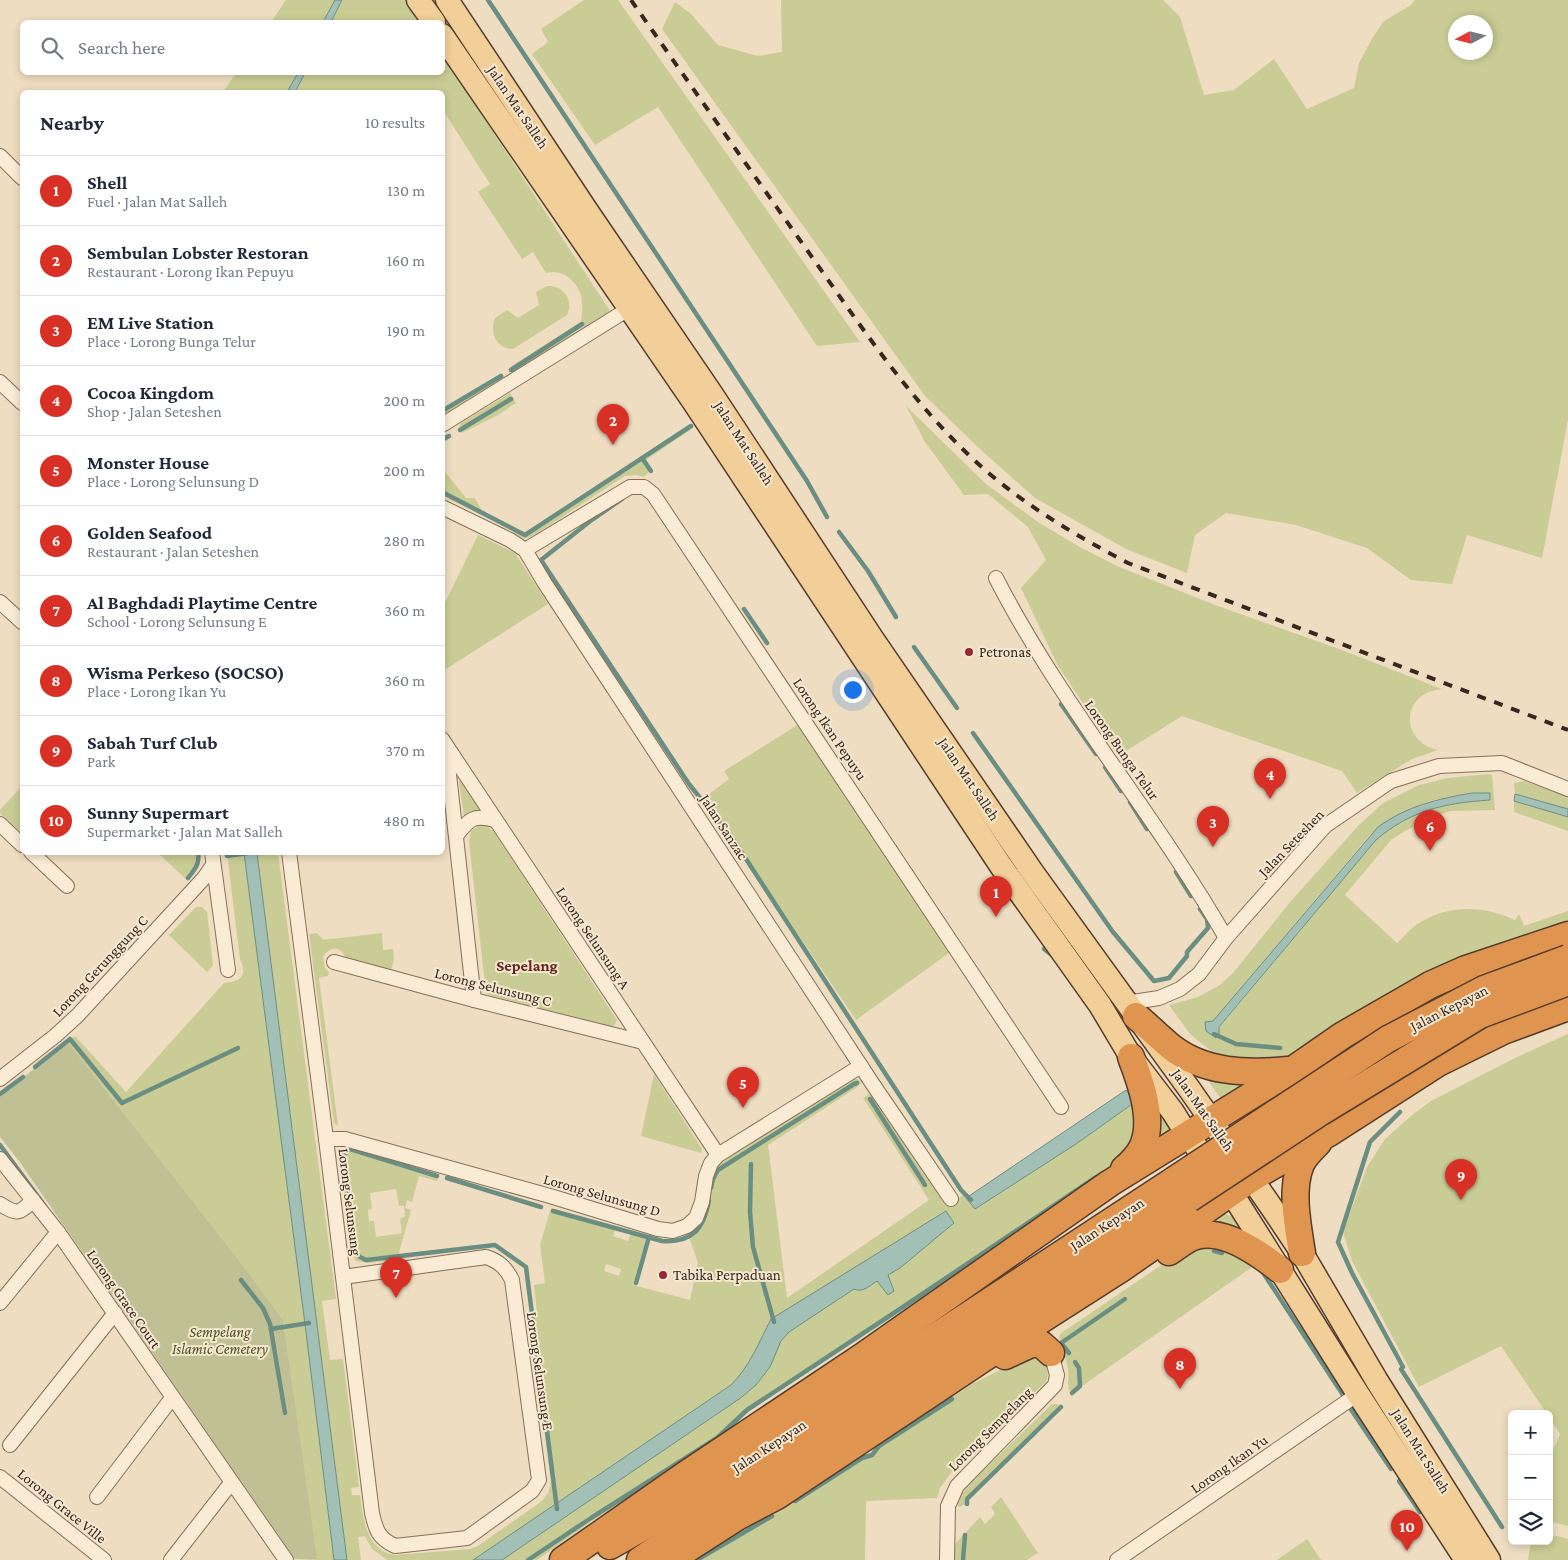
<!DOCTYPE html>
<meta charset="utf-8">
<style>
body{margin:0;font-family:"Crimson Pro",serif;background:#f2f2f3;color:#1f2937}
.controls{position:absolute;right:15px;bottom:15px;display:grid;overflow:hidden;border-radius:8px;box-shadow:0 2px 8px #0003}
.controls button{width:45px;height:45px;display:grid;place-items:center;padding:0;border:0;border-bottom:1px solid #e0e1e3;background:#fff;color:#1f2937;font:25px sans-serif}
.compass{position:absolute;left:1448px;top:15px;width:45px;height:45px;border-radius:50%;background:#fff;box-shadow:0 2px 8px #0003;rotate:263deg}
.you{position:absolute;left:852px;top:689px;width:18px;height:18px;margin:-12px;border:4px solid #fff;border-radius:50%;background:#1a73e8;box-shadow:0 0 0 8px #1a73e833}
.badge{display:grid;place-items:center;width:32px;height:32px;border-radius:50%;background:#d93025;color:#fff;font-size:16px;font-weight:700}
.pin{position:absolute;translate:-50% -41px;filter:drop-shadow(0 1px 2px #0008)}
.pin::after{content:'';position:absolute;top:26px;width:18px;height:15px;background:inherit;clip-path:polygon(0 0,100% 0,50% 100%)}
.list{margin:0;padding:0;list-style:none}
h2{display:flex;justify-content:space-between;align-items:center;height:65px;margin:0;padding:0 20px;font-size:21px}
h2 small{font-size:16px;font-weight:400;color:#747a83}
.list li{display:grid;grid-template-columns:32px 1fr auto;gap:15px;align-items:center;box-sizing:border-box;height:70px;padding:0 20px;border-top:1px solid #e0e1e3}
.list b{display:block;font-size:19px;white-space:nowrap}
.list p{margin:0;font-size:16px;white-space:nowrap;color:#747a83}
.list em{font-size:16px;font-style:normal;color:#747a83}
.icon{flex:none;width:28px;height:28px;fill:none;stroke:currentColor;stroke-width:2;stroke-linecap:round;stroke-linejoin:round}
.map{position:relative;flex:none;width:1568px;height:1560px;overflow:hidden}
.search{position:absolute;background:#fff;box-shadow:0 2px 8px #0003;left:20px;top:20px;width:425px;height:55px;display:flex;align-items:center;gap:12px;box-sizing:border-box;padding:0 18px;border-radius:8px;color:#747a83;font-size:19px}
.panel{position:absolute;background:#fff;box-shadow:0 2px 8px #0003;left:20px;top:90px;width:425px;height:765px;border-radius:8px}
.map>svg:first-child{display:block}
.green{fill:#cacc95;fill-rule:evenodd}
.cemetery{fill:#bfc194}
.water{fill:#a3c0b6;stroke:#6b8e83}
.lines{fill:none;stroke-linecap:round;stroke-linejoin:round}
.stream{stroke:#6b8e83;stroke-width:4.5}
.street-casing{stroke:#886e58;stroke-width:16}
.primary-casing{stroke:#553c2d;stroke-width:25}
.highway-casing{stroke:#553c2d;stroke-width:29}
.street{stroke:#f9ebd4;stroke-width:14}
.primary{stroke:#f2cf98;stroke-width:22}
.highway{stroke:#df9550;stroke-width:26}
.rail{stroke:#37271d;stroke-width:4;stroke-dasharray:9 9;stroke-linecap:butt}
.highway-bridge-casing{stroke:#553c2d;stroke-width:29;stroke-linecap:butt}
.highway-bridge{stroke:#df9550;stroke-width:26}
.poi-dot{fill:#972831;stroke:#f6e8d0;stroke-width:2}
.labels{text-anchor:middle;dominant-baseline:central;stroke-width:4;stroke-linejoin:round;paint-order:stroke}
.street-label{font-size:15px;fill:#37271d;stroke:#f6e8d0}
.poi-label{font-size:15px;fill:#37271d;stroke:#f6e8d0;text-anchor:start}
.park-label{font-size:15px;font-style:italic;fill:#4b5423;stroke:#f6e8d0}
.neighbourhood-label{font-size:16px;font-weight:bold;fill:#64251c;stroke:#f6e8d0}
</style>
<div class="map">
<svg width="1568" height="1560" viewBox="0 0 1568 1560">
<rect width="100%" height="100%" fill="#eeddc1"/>
<!-- green -->
<g class="green">
<polygon points="286,0 335,0 323,22 271,22"/>
<polygon points="342,0 407,0 421,22 331,22"/>
<polygon points="584,0 618,0 860,342 817,346 658,107 595,145 532,54 548,42 541,29"/>
<path d="M781,0H1163L1180,17L1204,95L1234,90L1274,59L1307,109L1354,88L1359,63L1373,37L1384,21L1411,5L1415,0H1568V420L1542,558L1467,535L1452,584L1411,580L1367,548L1296,525L1226,513L1195,535L1187,573L1126,549L1035,498L981,450L925,396L662,29L675,2L690,13L718,45L758,56L782,52ZM1486,22V52H1456V22Z"/>
<path d="M443,55L610,311L513,373L510,367L581,322C584,303 583,286 565,275C559,272 553,271 546,273L533,252L522,259L478,192L490,184L443,110L442,92H295L305,73L442,72Z"/>
<polygon points="236,73 298,73 287,92 223,92"/>
<path d="M547,286C564,285 574,300 567,315L513,349C496,348 489,333 495,318L507,310L518,318L539,305L536,292Z"/>
<polygon points="502,373 504,377 443,415 443,409"/>
<polygon points="510,393 516,403 498,415 462,433 459,428 461,423"/>
<path d="M906,406L986,484L1038,522L1078,546L1117,566L1215,605L1342,650L1442,689C1402,692 1398,741 1438,750L1412,759L1357,793L1342,771L1182,716L1118,756L1057,664L1021,588L1046,560L1028,527L988,494L964,495L925,442Z"/>
<polygon points="691,424 693,428 646,460 652,469 644,477 636,475 625,476 536,534 525,539 513,534 514,531 443,496 442,468 466,498 475,498 482,511 525,534"/>
<polygon points="478,535 515,553 548,604 443,671 443,607"/>
<polygon points="799,724 949,953 856,1020 705,797 729,779 724,771"/>
<path d="M1487,774L1492,775L1495,810L1450,811L1430,818L1405,831L1391,840L1345,895L1397,943C1403,938 1409,930 1416,925C1447,904 1483,905 1515,920L1519,914L1524,926L1568,911V924L1498,948L1464,956L1418,978L1279,1063L1220,1056L1207,1048L1190,1034L1169,1005L1198,997L1220,985L1233,973L1291,901L1358,826L1383,803L1419,785L1448,778ZM1437,799L1489,800C1444,803 1411,810 1376,840L1219,1028V1035L1205,1022L1213,1021L1370,835C1389,817 1412,807 1437,799Z"/>
<polygon points="461,780 463,782 481,810 469,812 464,817 459,782"/>
<polygon points="1524,781 1568,796 1568,809 1515,794 1514,783"/>
<polygon points="22,786 22,833 0,813 0,810"/>
<polygon points="1514,801 1568,817 1568,831 1514,812"/>
<polygon points="480,825 486,825 494,832 615,1017 617,1020 614,1026 608,1027 489,995 486,993 469,842 471,831"/>
<path d="M158,853H199C201,865 195,871 187,880Z"/>
<path d="M227,853H244L305,1324L334,1560H294L316,1559L283,1320L245,1268L68,1042L75,1036L126,1092L224,983C240,981 248,977 240,959Z"/>
<path d="M257,853H278L336,1299L322,1301L330,1360L343,1359L359,1487L351,1488L352,1495H360C363,1519 366,1550 395,1555L470,1549L478,1546L542,1501L548,1493L551,1482L529,1314L537,1313L534,1285L545,1283L540,1245L551,1208L647,1235L633,1285L690,1300L698,1263L688,1234C707,1223 705,1197 711,1178C713,1171 719,1165 724,1159L851,1078L857,1079L862,1082L856,1088L768,1145L787,1298L929,1200L863,1098L874,1090L950,1205L964,1194L975,1209L1076,1144L1134,1102L1126,1090L1139,1085L1132,1155L799,1378L797,1375L777,1388L778,1391L748,1411L718,1440L592,1521L537,1560H502L742,1397C747,1393 753,1389 757,1384C769,1368 775,1347 789,1332L854,1289L877,1281L892,1283L887,1275L900,1268L954,1223L946,1211L771,1319C759,1342 750,1366 731,1385L473,1560H387L372,1549L365,1536L358,1537L361,1560H347ZM615,1229L631,1234L628,1241L613,1236ZM606,1264L621,1269L619,1276L604,1271Z"/>
<polygon points="196,907 202,907 207,912 213,965 207,972 169,935"/>
<path d="M317,933L323,940L382,933L383,950L393,949L394,959L391,971L345,957C340,945 329,947 323,957L325,968L329,972L328,976L319,978L338,1126L334,1123L309,934Z"/>
<polygon points="1568,1034 1568,1526 1549,1521 1549,1452 1553,1450 1560,1434 1549,1417 1549,1414 1547,1414 1501,1346 1419,1387 1352,1261 1343,1232 1367,1167 1385,1139 1412,1115 1431,1101 1517,1057"/>
<polygon points="1200,1068 1251,1083 1226,1107"/>
<polygon points="654,1074 702,1149 701,1153 641,1136"/>
<polygon points="1159,1106 1178,1136 1156,1142"/>
<path d="M346,1148L438,1174L437,1181L419,1176L412,1202L407,1200L405,1208L411,1210L399,1252L401,1259L368,1263L356,1261L351,1253L338,1155ZM396,1189L399,1206H404L405,1217L400,1218L402,1233L376,1237L374,1221H369L368,1210L372,1209L370,1193Z"/>
<path d="M1221,1214C1235,1214 1238,1223 1244,1234L1202,1226Z"/>
<path d="M1198,1245L1232,1250L1255,1265L1072,1393L1068,1388C1068,1381 1069,1372 1067,1364C1065,1353 1057,1345 1060,1334L1179,1253Z"/>
<path d="M1034,1353L1044,1358C1047,1367 1050,1374 1045,1383L991,1432L951,1473L940,1488L937,1498L866,1501L865,1560H695L772,1515L861,1457L871,1454L878,1445L972,1384Z"/>
<polygon points="1052,1404 1057,1404 1061,1407 967,1499 967,1504 958,1507 958,1499 973,1480"/>
<polygon points="1001,1497 1038,1553 1027,1560 951,1560 954,1545 980,1517 985,1524 995,1514 991,1507"/>
<polygon points="1549,1534 1568,1539 1568,1560 1528,1560 1531,1541 1549,1541"/>
<polygon points="1307,1539 1321,1560 1277,1560"/>
</g>
<!-- cemetery -->
<polygon class="cemetery" points="68,1042 245,1268 283,1320 317,1559 295,1559 19,1161 0,1137 0,1096"/>
<!-- water -->
<g class="water">
<polygon points="335,0 342,0 331,22 323,22"/>
<polygon points="298,73 305,73 295,92 287,92"/>
<path d="M1472,793H1490V800C1445,803 1411,810 1376,840L1219,1027V1035L1216,1038L1206,1031L1205,1022L1213,1021L1378,827C1407,806 1437,799 1472,793Z"/>
<polygon points="1515,794 1568,809 1568,817 1514,801"/>
<polygon points="244,853 257,853 347,1560 334,1560 305,1324"/>
<polygon points="1126,1090 1135,1102 1076,1144 975,1209 966,1198"/>
<path d="M946,1211L954,1223L900,1268L888,1275L894,1291L888,1295L877,1281C869,1286 863,1293 854,1289L789,1332L781,1341L770,1367L756,1385L742,1397L502,1560H473L731,1385C750,1366 759,1342 771,1319Z"/>
</g>
<g class="lines">
<!-- stream -->
<g class="stream">
<polyline points="488,0 807,481 827,517"/>
<polyline points="511,370 582,324"/>
<polyline points="442,411 501,376"/>
<polyline points="460,430 511,399"/>
<polyline points="442,440 449,436"/>
<polyline points="642,458 651,471"/>
<polyline points="442,492 525,535 691,426"/>
<polyline points="622,499 589,522 541,560 689,784 733,839 961,1190 971,1200"/>
<polyline points="839,532 868,571 896,617"/>
<polyline points="744,609 767,643"/>
<polyline points="914,647 957,708"/>
<polyline points="1061,704 1096,754"/>
<polyline points="973,733 1113,932 1154,981 1169,978 1187,956 1187,952 1208,928 1207,919 1200,909"/>
<polyline points="1105,767 1121,791"/>
<polyline points="1130,802 1147,829"/>
<polyline points="227,856 248,853"/>
<polyline points="1176,872 1191,896"/>
<path d="M188,878C195,869 200,864 198,852"/>
<polyline points="1044,949 1053,956"/>
<polyline points="1214,1034 1236,1044 1280,1048"/>
<polyline points="35,1067 70,1039 122,1103 238,1048"/>
<polyline points="0,1094 23,1077"/>
<polyline points="870,1099 925,1185"/>
<polyline points="1400,1112 1370,1142 1338,1242 1352,1273 1403,1367 1401,1369 1502,1527"/>
<polyline points="0,1145 45,1206"/>
<polyline points="751,1164 750,1212 753,1247 774,1322"/>
<polyline points="437,1176 350,1149 343,1156 355,1252 360,1257 366,1260 495,1245 526,1267 557,1509"/>
<polyline points="447,1178 541,1207"/>
<polyline points="711,1188 713,1179 718,1170 854,1084 857,1083"/>
<path d="M553,1211L662,1241C692,1243 704,1229 709,1200"/>
<polyline points="1214,1251 1222,1253"/>
<polyline points="1262,1271 1343,1395"/>
<polyline points="241,1280 263,1308 270,1324 285,1413"/>
<polyline points="636,1283 649,1237"/>
<polyline points="271,1329 309,1323"/>
<polyline points="1069,1353 1061,1343 1125,1299"/>
<polyline points="1072,1393 1080,1386 1079,1368 1075,1362"/>
<polyline points="1350,1408 1391,1469"/>
<polyline points="1399,1481 1420,1512"/>
<polyline points="795,1501 862,1458 872,1455 879,1446 952,1399"/>
<polyline points="967,1504 967,1499 1061,1407"/>
<polyline points="528,1560 591,1518 717,1438 747,1410 906,1305 1096,1177"/>
<polyline points="697,1560 772,1516"/>
<polyline points="963,1560 965,1535"/>
</g>
<defs>
<g id="street">
<polyline points="0,156 22,178"/>
<polyline points="0,382 22,403"/>
<polyline points="442,425 630,308"/>
<polyline points="442,507 510,540 525,550 544,582 872,1083 951,1199"/>
<polyline points="525,550 630,487 644,487 653,494 1061,1107"/>
<path d="M996,578C1061,705 1155,814 1226,938"/>
<polyline points="0,602 22,622"/>
<polyline points="442,739 718,1155"/>
<polyline points="446,747 474,1000"/>
<polyline points="0,824 22,845"/>
<path d="M456,836C469,819 474,814 495,820"/>
<polyline points="31,852 67,886"/>
<polyline points="212,852 228,970"/>
<path d="M289,852L326,1139L372,1513C376,1530 378,1538 395,1546L467,1538L532,1491L539,1480L512,1280C506,1268 499,1261 486,1257L343,1277"/>
<polyline points="334,962 474,1000 643,1042"/>
<polyline points="1126,1003 1159,998 1180,989 1199,974 1226,938 1325,826 1391,781 1439,766 1502,763 1568,789"/>
<polyline points="0,1079 55,1036 78,1015 204,878 213,865"/>
<polyline points="326,1139 345,1139 550,1196 658,1229 673,1231 687,1226 696,1218 702,1202 706,1176 711,1163 718,1155 861,1066"/>
<polyline points="0,1159 58,1232 286,1560"/>
<path d="M0,1204C18,1215 19,1214 33,1200"/>
<polyline points="0,1303 58,1232"/>
<polyline points="10,1445 115,1313"/>
<polyline points="0,1477 104,1560"/>
<polyline points="97,1497 172,1398"/>
<polyline points="171,1560 231,1483"/>
<polyline points="947,1560 948,1506 957,1486 1055,1385 1057,1375 1051,1353"/>
<polyline points="1117,1560 1358,1394"/>
</g>
<g id="primary">
<polyline points="418,0 434,22"/>
<polyline points="447,0 587,211 711,393 872,638 1033,873 1190,1090 1272,1208 1302,1253 1377,1381 1489,1560"/>
<polyline points="442,35 695,404 1001,866 1100,1005 1131,1057 1173,1112 1188,1136 1231,1192 1358,1394 1466,1560"/>
</g>
<g id="highway">
<path d="M1136,1016C1148,1026 1159,1037 1171,1047C1204,1073 1248,1074 1288,1070"/>
<path d="M1124,1169C1131,1163 1138,1156 1142,1148C1155,1121 1141,1083 1131,1057"/>
<path d="M1169,1252C1177,1247 1187,1238 1196,1236C1224,1228 1260,1254 1280,1270"/>
<path d="M1302,1253C1298,1227 1290,1190 1301,1164C1304,1157 1312,1149 1318,1143"/>
<polyline points="1005,1356 1031,1344 1041,1344 1051,1353"/>
<polyline points="610,1546 661,1517 1174,1180"/>
<polyline points="563,1560 685,1475 863,1356 1110,1183 1294,1069 1343,1035 1430,985 1466,969 1568,935"/>
<polyline points="640,1560 1189,1199"/>
<polyline points="670,1560 737,1517 777,1496 1041,1320 1122,1268 1252,1178 1329,1133 1438,1063 1503,1031 1568,1007"/>
</g>
</defs>
<!-- street casing -->
<use href="#street" class="street-casing"/>
<!-- primary casing -->
<use href="#primary" class="primary-casing"/>
<!-- highway casing -->
<use href="#highway" class="highway-casing"/>
<!-- street -->
<use href="#street" class="street"/>
<!-- primary -->
<use href="#primary" class="primary"/>
<!-- highway -->
<use href="#highway" class="highway"/>
<!-- rail -->
<path class="rail" d="M631,0C689,83 748,167 807,250C858,322 908,398 973,459C1019,502 1073,534 1128,563L1568,730"/>
<defs>
<g id="highway-bridge">
<polyline points="1174,1180 1388,1039 1484,989 1568,958"/>
<polyline points="1189,1199 1321,1112 1480,1015 1568,982"/>
</g>
</defs>
<!-- highway-bridge casing -->
<use href="#highway-bridge" class="highway-bridge-casing"/>
<!-- highway-bridge -->
<use href="#highway-bridge" class="highway-bridge"/>
</g>
<!-- markers -->
<g class="poi-dot">
<circle cx="969" cy="652" r="5"/>
<circle cx="663" cy="1275" r="5"/>
</g>
<g class="labels">
<!-- street labels -->
<g class="street-label">
<text transform="translate(518 107) rotate(56)">Jalan Mat Salleh</text>
<text transform="translate(744 443) rotate(57)">Jalan Mat Salleh</text>
<text transform="translate(830 729) rotate(56)">Lorong Ikan Pepuyu</text>
<text transform="translate(1122 750) rotate(55)">Lorong Bunga Telur</text>
<text transform="translate(969 779) rotate(56)">Jalan Mat Salleh</text>
<text transform="translate(724 827) rotate(57)">Jalan Sanzac</text>
<text transform="translate(1291 843) rotate(-46)">Jalan Seteshen</text>
<text transform="translate(593 938) rotate(56)">Lorong Selunsung A</text>
<text transform="translate(100 966) rotate(-47)">Lorong Gerunggung C</text>
<text transform="translate(493 987) rotate(14)">Lorong Selunsung C</text>
<text transform="translate(1449 1008) rotate(-27)">Jalan Kepayan</text>
<text transform="translate(1203 1110) rotate(55)">Jalan Mat Salleh</text>
<text transform="translate(602 1195) rotate(16)">Lorong Selunsung D</text>
<text transform="translate(350 1202) rotate(83)">Lorong Selunsung</text>
<text transform="translate(1107 1224) rotate(-33)">Jalan Kepayan</text>
<text transform="translate(124 1299) rotate(55)">Lorong Grace Court</text>
<text transform="translate(540 1371) rotate(82)">Lorong Selunsung E</text>
<text transform="translate(990 1429) rotate(-45)">Lorong Sempelang</text>
<text transform="translate(769 1446) rotate(-33)">Jalan Kepayan</text>
<text transform="translate(1421 1451) rotate(58)">Jalan Mat Salleh</text>
<text transform="translate(1229 1464) rotate(-35)">Lorong Ikan Yu</text>
<text transform="translate(62 1506) rotate(39)">Lorong Grace Ville</text>
</g>
<!-- poi labels -->
<g class="poi-label">
<text x="979" y="652">Petronas</text>
<text x="673" y="1275">Tabika Perpaduan</text>
</g>
<!-- park labels -->
<g class="park-label">
<text x="220" y="1332">Sempelang<tspan x="220" dy="17">Islamic Cemetery</tspan></text>
</g>
<!-- neighbourhood labels -->
<g class="neighbourhood-label">
<text x="527" y="965">Sepelang</text>
</g>
</g>
</svg>
<div class="controls">
<button>+</button>
<button>−</button>
<button><svg class="icon" aria-label="layers" viewBox="0 0 24 24"><path d="M12 4l9 5-9 5-9-5zM3 14l9 5 9-5"/></svg></button>
</div>
<svg class="compass" viewBox="-18 -18 36 36"><path d="M0-13l5 13h-10z" fill="#e53935"/><path d="M0 13l5-13h-10z" fill="#747a83"/></svg>
<div class="you"></div>
<div class="pin badge" style="left:996px;top:917px">1</div>
<div class="pin badge" style="left:613px;top:445px">2</div>
<div class="pin badge" style="left:1213px;top:847px">3</div>
<div class="pin badge" style="left:1270px;top:799px">4</div>
<div class="pin badge" style="left:743px;top:1108px">5</div>
<div class="pin badge" style="left:1430px;top:851px">6</div>
<div class="pin badge" style="left:396px;top:1298px">7</div>
<div class="pin badge" style="left:1180px;top:1389px">8</div>
<div class="pin badge" style="left:1461px;top:1200px">9</div>
<div class="pin badge" style="left:1407px;top:1551px">10</div>
<div class="search"><svg class="icon" aria-label="search" viewBox="0 0 24 24"><circle cx="10" cy="10" r="6"/><path d="M15 15l6 6"/></svg>Search here</div>
<section class="panel">
<h2>Nearby<small>10 results</small></h2>
<ul class="list">
<li><span class="badge">1</span><div><b>Shell</b><p>Fuel · Jalan Mat Salleh</p></div><em>130 m</em></li>
<li><span class="badge">2</span><div><b>Sembulan Lobster Restoran</b><p>Restaurant · Lorong Ikan Pepuyu</p></div><em>160 m</em></li>
<li><span class="badge">3</span><div><b>EM Live Station</b><p>Place · Lorong Bunga Telur</p></div><em>190 m</em></li>
<li><span class="badge">4</span><div><b>Cocoa Kingdom</b><p>Shop · Jalan Seteshen</p></div><em>200 m</em></li>
<li><span class="badge">5</span><div><b>Monster House</b><p>Place · Lorong Selunsung D</p></div><em>200 m</em></li>
<li><span class="badge">6</span><div><b>Golden Seafood</b><p>Restaurant · Jalan Seteshen</p></div><em>280 m</em></li>
<li><span class="badge">7</span><div><b>Al Baghdadi Playtime Centre</b><p>School · Lorong Selunsung E</p></div><em>360 m</em></li>
<li><span class="badge">8</span><div><b>Wisma Perkeso (SOCSO)</b><p>Place · Lorong Ikan Yu</p></div><em>360 m</em></li>
<li><span class="badge">9</span><div><b>Sabah Turf Club</b><p>Park</p></div><em>370 m</em></li>
<li><span class="badge">10</span><div><b>Sunny Supermart</b><p>Supermarket · Jalan Mat Salleh</p></div><em>480 m</em></li>
</ul>
</section>
</div>
